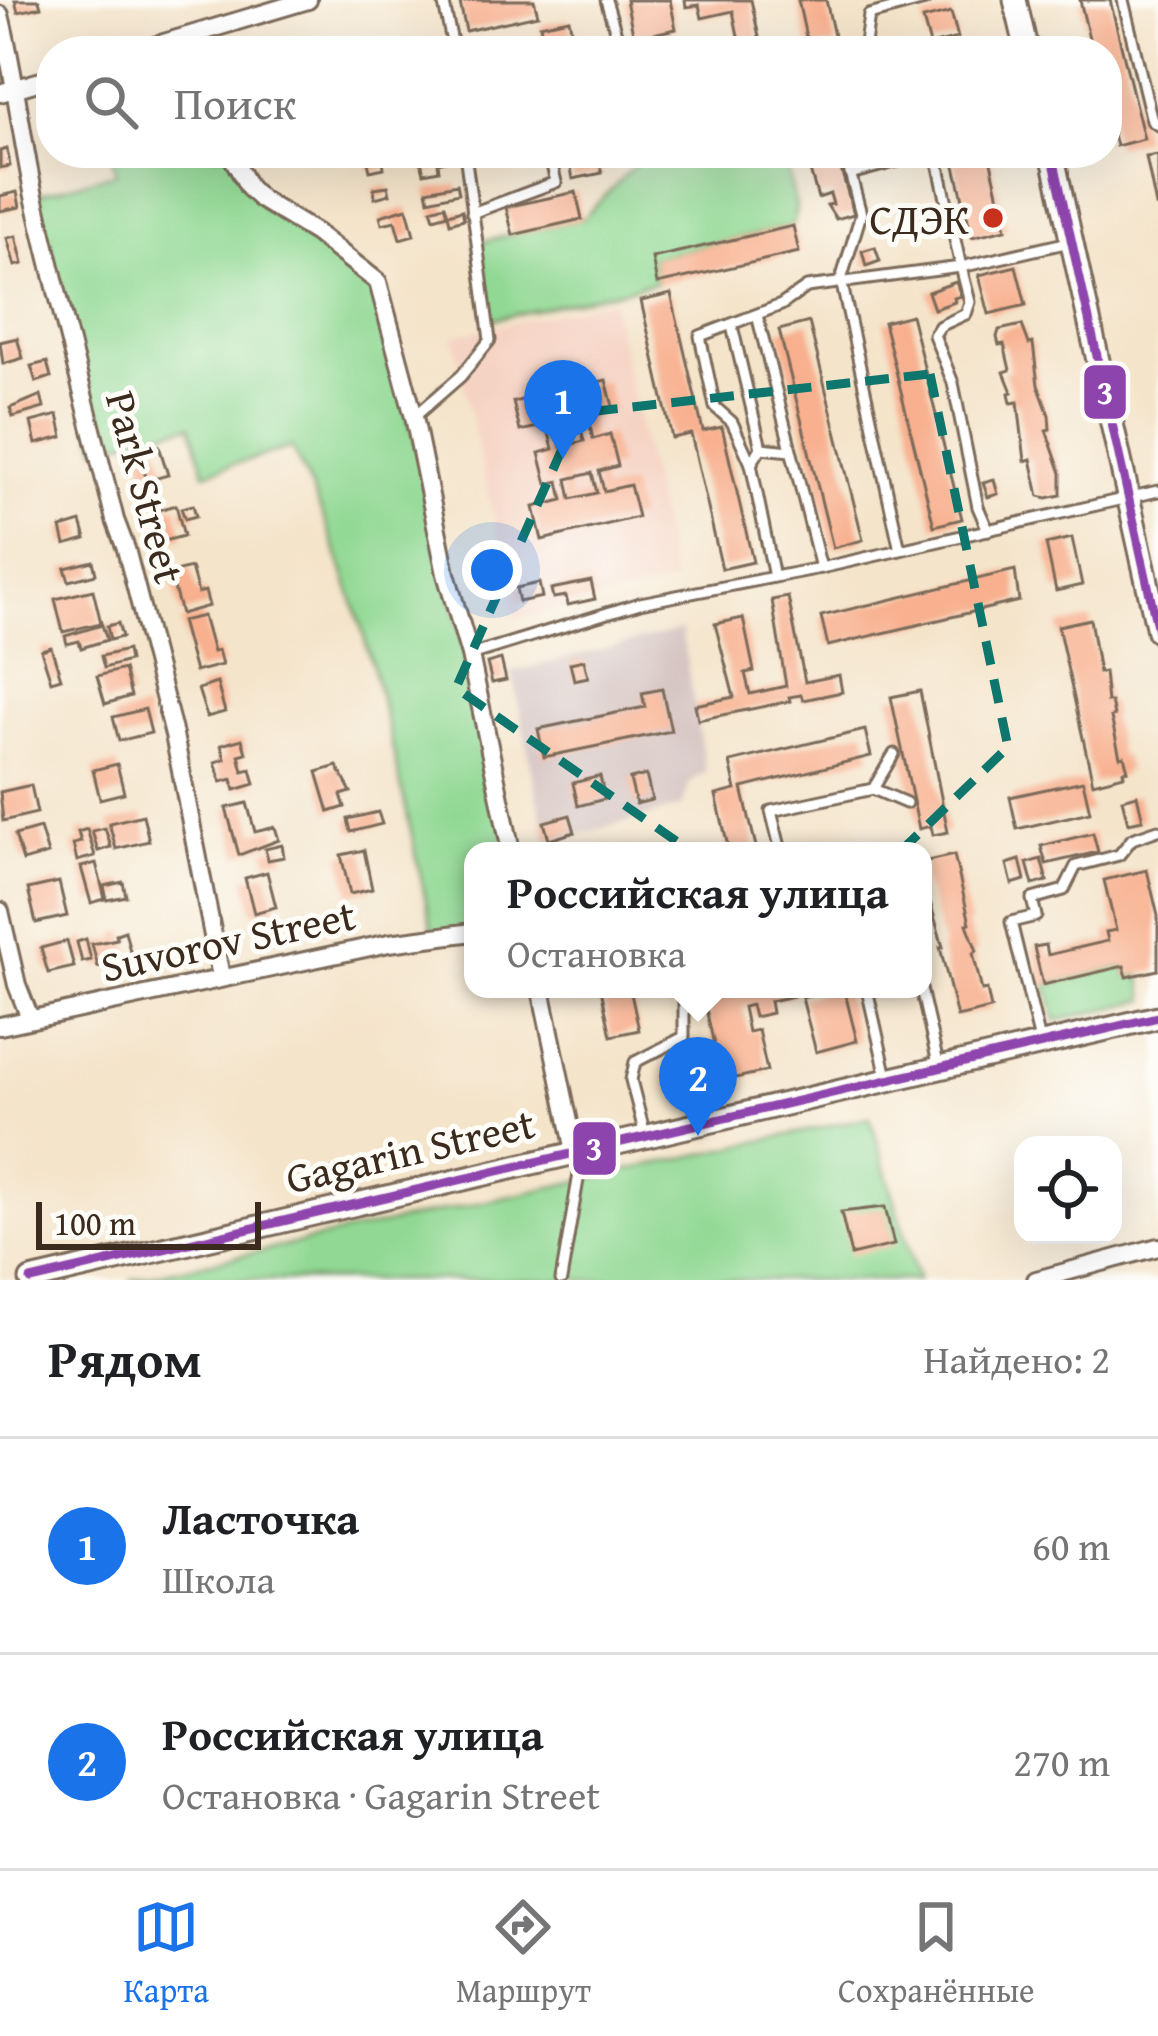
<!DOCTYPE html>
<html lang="ru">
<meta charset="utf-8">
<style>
body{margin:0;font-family:"Gentium Book Plus",serif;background:#f6f6f6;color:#202124}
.controls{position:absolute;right:36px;bottom:36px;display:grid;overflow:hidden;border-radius:24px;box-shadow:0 12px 48px #0002}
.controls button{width:108px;height:108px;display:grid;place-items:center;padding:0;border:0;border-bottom:3px solid #e0e0e0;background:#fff;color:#202124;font:60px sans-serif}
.scale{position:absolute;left:36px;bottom:30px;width:225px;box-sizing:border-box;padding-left:12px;border:6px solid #3b2a1e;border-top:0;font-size:33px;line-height:42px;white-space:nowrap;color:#3b2a1e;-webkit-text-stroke:9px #fdfcf7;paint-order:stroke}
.you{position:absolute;left:492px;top:570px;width:42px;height:42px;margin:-30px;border:9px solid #fff;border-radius:50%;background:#1a73e8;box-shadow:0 0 0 18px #1a73e833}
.badge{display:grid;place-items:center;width:78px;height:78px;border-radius:50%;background:#1a73e8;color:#fff;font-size:39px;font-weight:700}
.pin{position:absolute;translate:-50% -99px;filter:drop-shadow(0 3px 6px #0008)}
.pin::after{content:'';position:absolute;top:63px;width:42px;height:36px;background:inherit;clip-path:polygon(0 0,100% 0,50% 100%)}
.popup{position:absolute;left:464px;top:842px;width:468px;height:156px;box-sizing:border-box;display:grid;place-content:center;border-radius:24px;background:#fff;filter:drop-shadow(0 3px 9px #0005);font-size:39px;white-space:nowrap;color:#757577}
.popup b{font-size:45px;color:#202124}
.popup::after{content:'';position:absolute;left:50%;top:100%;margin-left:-24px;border:24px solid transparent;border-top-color:#fff}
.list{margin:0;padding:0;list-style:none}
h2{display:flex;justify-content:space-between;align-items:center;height:156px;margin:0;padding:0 48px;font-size:51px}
h2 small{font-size:39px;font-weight:400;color:#757577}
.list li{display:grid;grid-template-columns:78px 1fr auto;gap:36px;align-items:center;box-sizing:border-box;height:216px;padding:0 48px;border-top:3px solid #e0e0e0}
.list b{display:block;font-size:45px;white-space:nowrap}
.list p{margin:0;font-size:39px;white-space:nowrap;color:#757577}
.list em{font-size:39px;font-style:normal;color:#757577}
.icon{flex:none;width:66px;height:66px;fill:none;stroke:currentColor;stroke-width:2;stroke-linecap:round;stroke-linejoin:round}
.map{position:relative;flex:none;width:1158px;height:1280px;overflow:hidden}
.search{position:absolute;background:#fff;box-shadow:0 12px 48px #0002;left:36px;right:36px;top:36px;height:132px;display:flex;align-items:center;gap:30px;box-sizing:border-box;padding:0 42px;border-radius:48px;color:#757577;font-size:45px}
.sheet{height:588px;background:#fff}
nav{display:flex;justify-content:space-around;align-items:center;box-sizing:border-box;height:168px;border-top:3px solid #e0e0e0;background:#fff;font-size:33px;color:#757577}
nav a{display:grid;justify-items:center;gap:6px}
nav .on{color:#1a73e8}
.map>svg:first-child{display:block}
.built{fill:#f5d2c2}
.industrial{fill:#d1bfbd}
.green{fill:#90d893;stroke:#668158;stroke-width:3}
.building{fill:#f8b08f;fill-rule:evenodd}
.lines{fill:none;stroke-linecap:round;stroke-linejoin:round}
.service-casing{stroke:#7c6b5a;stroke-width:15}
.minor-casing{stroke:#7c6b5a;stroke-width:22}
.tertiary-casing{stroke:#7c6b5a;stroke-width:27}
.service{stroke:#fff;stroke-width:9}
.minor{stroke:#fff;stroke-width:16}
.tertiary{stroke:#fff;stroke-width:21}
.bus-1-casing{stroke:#fdfcf7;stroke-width:18}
.bus-1{stroke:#8e44ad;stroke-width:9}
.marked{fill:none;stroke:#0f766e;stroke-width:9;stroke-dasharray:24 15;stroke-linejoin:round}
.poi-dot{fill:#c8321e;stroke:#fdfcf7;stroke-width:4.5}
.labels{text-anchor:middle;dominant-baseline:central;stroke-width:10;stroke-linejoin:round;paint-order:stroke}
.poi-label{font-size:42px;fill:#3b2a1e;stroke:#fdfcf7;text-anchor:end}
.street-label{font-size:42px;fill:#3b2a1e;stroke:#fdfcf7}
.line-badge{stroke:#fdfcf7;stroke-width:4.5}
.badge-label{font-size:33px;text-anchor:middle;font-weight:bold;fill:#fff}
</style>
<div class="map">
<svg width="1158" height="1280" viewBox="0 0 1158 1280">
<rect width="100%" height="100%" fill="#fdfcf7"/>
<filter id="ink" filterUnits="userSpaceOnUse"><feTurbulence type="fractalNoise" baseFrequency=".00833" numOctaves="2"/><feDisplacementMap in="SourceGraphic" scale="24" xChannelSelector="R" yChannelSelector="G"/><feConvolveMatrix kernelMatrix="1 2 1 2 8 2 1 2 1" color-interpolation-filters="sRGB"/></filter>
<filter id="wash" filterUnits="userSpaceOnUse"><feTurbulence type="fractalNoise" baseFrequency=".004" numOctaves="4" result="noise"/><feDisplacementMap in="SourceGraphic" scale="48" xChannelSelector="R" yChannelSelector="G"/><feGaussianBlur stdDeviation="2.7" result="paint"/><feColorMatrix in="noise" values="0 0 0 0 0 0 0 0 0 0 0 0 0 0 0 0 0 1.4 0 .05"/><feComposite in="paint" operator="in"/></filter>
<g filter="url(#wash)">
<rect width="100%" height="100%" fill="#f4e4ca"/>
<!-- built -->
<polygon class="built" points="611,300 674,583 516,619 453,336"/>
<!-- industrial -->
<polygon class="industrial" points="681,630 706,772 690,783 682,807 547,843 512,672"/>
<!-- green -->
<g class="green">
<path d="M111,153H230L249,188L378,282L511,851H473V932L434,937C398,778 367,591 291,447L205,473L191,425L97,448L34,195L116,173Z"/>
<polygon points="665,153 783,153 796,207 793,226 652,258 657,282 487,321 475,243 582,219 639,161"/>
<polygon points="1124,966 1127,977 1140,974 1146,1000 1056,1021 1047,984"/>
<polygon points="870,1117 918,1280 130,1280"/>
</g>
<g id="blocks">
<!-- building -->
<g class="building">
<polygon points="15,0 39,0 41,7 18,12"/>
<polygon points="475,0 534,0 538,15 466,31 460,3"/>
<polygon points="626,0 670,0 676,29 634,38"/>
<polygon points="685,0 751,0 762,51 741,51 733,11 702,18 699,5 686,7"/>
<polygon points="798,0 826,0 836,45 809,51"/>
<polygon points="1080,0 1110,0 1144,139 1116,146 1107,111 1107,51 1092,51"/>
<polygon points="951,12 958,38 930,45 923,19"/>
<polygon points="569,19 576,51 545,51 540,25"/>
<polygon points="7,149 10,166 0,168 0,151"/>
<polygon points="419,153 460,153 461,157 438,163 439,170 424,173"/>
<polygon points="568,153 598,153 602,173 573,179"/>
<polygon points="952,153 989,153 1006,229 972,237"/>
<polygon points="1158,155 1158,205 1156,206 1146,157"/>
<polygon points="383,159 384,168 370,171 368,162"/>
<polygon points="838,159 854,214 836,219 827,205 833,204 830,194 818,198 809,167"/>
<polygon points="457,184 459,193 429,200 427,190"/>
<polygon points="388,186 390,194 375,198 374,188"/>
<polygon points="17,192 20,207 0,211 0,196"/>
<polygon points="576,192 582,219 513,235 506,207"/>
<polygon points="445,205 448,214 434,218 431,209"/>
<polygon points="407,208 414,235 400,239 395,221 382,224 380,216"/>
<polygon points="462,210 464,219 450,223 448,214"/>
<polygon points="793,226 799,252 657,284 652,258"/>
<polygon points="16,236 23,264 15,266 7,238"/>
<polygon points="875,247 880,261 866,266 862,251"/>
<polygon points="1016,266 1026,305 989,314 979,275"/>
<polygon points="956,282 961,296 954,298 955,302 934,309 928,292"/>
<polygon points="671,294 703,431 722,427 753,562 722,569 691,434 672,438 641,301"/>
<polygon points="911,315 962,519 934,526 884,322"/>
<polygon points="809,322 863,540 833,548 779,330"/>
<polygon points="1022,325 1029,344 1033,343 1038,385 1049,415 1050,429 1046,430 1061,473 1061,495 1047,498 1039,496 1031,459 1025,461 1018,402 1011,403 1009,393 1012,392 1004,372 1010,370 1004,344 999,345 997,337 999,330"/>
<polygon points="17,338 23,358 3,364 0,342"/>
<polygon points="47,362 51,377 36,382 31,366"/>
<path d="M606,380L614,410L588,417L593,439L610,434L618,466L599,471L604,491L630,485L638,517L542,540L534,507L563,500L559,481L547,484L539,453L553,449L547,425L520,431L513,402ZM578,417L584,441L561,447L556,422ZM592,473L597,493L571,499L567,479Z"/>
<polygon points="41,395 44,408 13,417 10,408"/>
<polygon points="58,415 63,437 36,444 31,422"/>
<polygon points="159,446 168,475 147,481 139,453"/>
<polygon points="994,480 998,494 988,497 983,483"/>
<polygon points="176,505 184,536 164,541 155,511"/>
<polygon points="193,505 196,516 185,519 181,508"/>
<polygon points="81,522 86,539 65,545 61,528"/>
<polygon points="1072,538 1082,585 1056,591 1046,544"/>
<polygon points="93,561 96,574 69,581 65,568"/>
<polygon points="191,568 198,593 205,591 209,606 181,614 170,573"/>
<polygon points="1015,570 1019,601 828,646 821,616"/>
<polygon points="591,581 595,599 568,605 566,596 553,598 551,589"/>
<polygon points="539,583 542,597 519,602 516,588"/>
<polygon points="93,590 101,623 63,632 55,599"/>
<polygon points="788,597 805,682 839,675 842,692 803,700 801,695 789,697 790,701 698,720 695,705 734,697 715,624 743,618 754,671 745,673 750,694 786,686 772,600"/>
<polygon points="203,616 213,652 218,650 222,665 195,672 181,621"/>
<polygon points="1090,619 1099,673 1104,672 1107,702 1111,702 1114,716 1111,717 1120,757 1124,756 1128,770 1123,771 1124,775 1093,783 1058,626"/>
<polygon points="118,623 122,637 110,640 107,626"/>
<polygon points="102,625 107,640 81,648 79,641 67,644 65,636"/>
<polygon points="51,647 61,678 51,681 41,650"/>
<polygon points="127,650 129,661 104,668 101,656"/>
<polygon points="501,659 506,680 492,683 487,663"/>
<polygon points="584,660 588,677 574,680 570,663"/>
<polygon points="124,669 131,696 105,704 97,676"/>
<polygon points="217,683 225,712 207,717 198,689"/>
<polygon points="662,689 671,731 544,757 538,729 645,707 642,693"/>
<polygon points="920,691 948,832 933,835 931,826 919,829 891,697"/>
<polygon points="145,709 151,733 119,741 113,717"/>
<polygon points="865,730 871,756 742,788 757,851 729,851 716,795 736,790 730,762"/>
<polygon points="242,739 246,753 239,755 243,771 251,769 255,784 235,790 232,779 221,782 215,762 225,759 221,745"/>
<polygon points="117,764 124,793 100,799 93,770"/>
<polygon points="337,766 351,792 341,795 345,807 329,812 317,772"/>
<polygon points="646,775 652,800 636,804 630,779"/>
<polygon points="600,776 605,799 578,806 573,783"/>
<polygon points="1083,781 1090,812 1017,829 1010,797"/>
<polygon points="31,785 37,813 3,821 0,792"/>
<polygon points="1137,795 1143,820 1128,823 1122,799"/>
<polygon points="247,803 255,832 275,827 279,840 239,855 226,808"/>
<polygon points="378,812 382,824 351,832 348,819"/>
<polygon points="143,815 149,841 116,849 109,823"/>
<polygon points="570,815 575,832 549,840 544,822"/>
<polygon points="40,828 48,854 23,861 15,835"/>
<polygon points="105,828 111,847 98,851 92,831"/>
<polygon points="87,829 95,856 77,861 73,844 81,842 78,832"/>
<polygon points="1093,833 1098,852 1046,864 1041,846"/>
<polygon points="282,845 284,857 268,860 265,849"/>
<polygon points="364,850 372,889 350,894 341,855"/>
<polygon points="954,855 970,923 967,924 977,951 973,953 982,991 987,990 991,1009 957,1017 940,947 943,947 923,878 923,862"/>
<polygon points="1041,859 1047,881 1033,885 1027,863"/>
<polygon points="1020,860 1025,880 1012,884 1007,864"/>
<polygon points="96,863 105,899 91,903 81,867"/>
<polygon points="1147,870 1158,916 1158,970 1127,977 1124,966 1043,985 1034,947 1046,945 1048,955 1108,941 1106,932 1116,930 1104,880"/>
<polygon points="267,872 276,907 254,913 245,878"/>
<polygon points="59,882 67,916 36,923 28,889"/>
<polygon points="123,882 126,896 107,900 104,886"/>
<polygon points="125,931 134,967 119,971 117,963 98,967 92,944 117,939 116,934"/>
<polygon points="86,939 91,960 82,962 77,942"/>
<polygon points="67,941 74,967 48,973 41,948"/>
<polygon points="601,989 630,989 639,1030 611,1036"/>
<polygon points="712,989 791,989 793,996 770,1001 772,1013 754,1017 751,1005 743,1007 748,1032 758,1030 767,1071 722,1081 703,995 712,993"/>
<polygon points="835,989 844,989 857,1041 816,1052 802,998"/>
<polygon points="885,1207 894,1245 851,1255 841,1212"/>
</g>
</g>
</g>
<g filter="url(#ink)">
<use href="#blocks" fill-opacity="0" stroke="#7c6b5a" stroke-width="3"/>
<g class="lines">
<defs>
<g id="service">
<polyline points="443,0 454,51"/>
<polyline points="606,0 618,40 668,51"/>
<polyline points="1123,0 1152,121 1158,125"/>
<polyline points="459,51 501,44 515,51"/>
<polyline points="864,51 869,15 925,0"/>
<polyline points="845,153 861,214 841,280 900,550"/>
<polyline points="850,174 928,153"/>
<polyline points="472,213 556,182 549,153"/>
<polyline points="757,315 821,568"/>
<polyline points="732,326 761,448 791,451"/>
<polyline points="414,417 461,376 490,340 465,153"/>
<polyline points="761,448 751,464 774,577"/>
<polyline points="751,464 732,422 715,407 700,336 781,305 807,287 961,267 936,153"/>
<polyline points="988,530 978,507 953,383 934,335 940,326 966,314 970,302 961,267 1069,242"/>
<polyline points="470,655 640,603 821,568 1158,491"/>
<polyline points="873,789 906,803"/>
<polyline points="781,851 771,811 873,789 894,754"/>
<polyline points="867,989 887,1077"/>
<polyline points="921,989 939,1068"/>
<polyline points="1041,1045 1011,922 1036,916 1032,899 1064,890 1076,866 1119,855 1132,839 1158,830"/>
<polyline points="645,1135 631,1080 635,1062 684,1037 684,989"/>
<polyline points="561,1280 579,1174 577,1156"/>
</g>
<g id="minor">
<path d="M0,15C15,75 21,135 34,196C59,304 88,412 115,520L126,549L174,735L221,977"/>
<polyline points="137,51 308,0"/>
<polyline points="0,93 51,78"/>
<polyline points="230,153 249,188 262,200 316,233 378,282 414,417 446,574 470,655 511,851"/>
<polyline points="0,911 17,985 30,1018"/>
<polyline points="541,989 575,1151"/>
<polyline points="0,1026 389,943 473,932"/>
<polyline points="1036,1280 1158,1247"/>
</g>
<g id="tertiary">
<polyline points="1015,0 1027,51"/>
<polyline points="1052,153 1158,631"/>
<polyline points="31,1280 1158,1017"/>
</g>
</defs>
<!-- service casing -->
<use href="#service" class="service-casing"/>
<!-- minor casing -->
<use href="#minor" class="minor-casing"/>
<!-- tertiary casing -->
<use href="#tertiary" class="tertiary-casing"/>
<!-- service -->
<use href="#service" class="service"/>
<!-- minor -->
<use href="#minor" class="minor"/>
<!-- tertiary -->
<use href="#tertiary" class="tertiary"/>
<defs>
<g id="bus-1">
<polyline points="1052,153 1158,631"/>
<polyline points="31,1280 1158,1017"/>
</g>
</defs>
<!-- bus-1 casing -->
<use href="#bus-1" class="bus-1-casing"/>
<!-- bus-1 -->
<use href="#bus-1" class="bus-1"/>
</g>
</g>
<!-- marked area -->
<path class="marked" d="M930,374L1008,747L813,936L456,688L578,413Z"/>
<!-- markers -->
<circle class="poi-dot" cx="993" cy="218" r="12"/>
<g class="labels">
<!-- poi labels -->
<g class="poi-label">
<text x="969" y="218">СДЭК</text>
</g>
<!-- street labels -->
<g class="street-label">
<text transform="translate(146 487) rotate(75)">Park Street</text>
<text transform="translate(228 940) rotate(-12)">Suvorov Street</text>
<text transform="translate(410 1150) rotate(-13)">Gagarin Street</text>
</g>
</g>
<g class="line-badge">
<rect x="1082" y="363" width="46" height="58" rx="12" fill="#8e44ad"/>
<rect x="571" y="1120" width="47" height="57" rx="12" fill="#8e44ad"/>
</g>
<g class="badge-label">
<text x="1105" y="404">3</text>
<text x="594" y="1160">3</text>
</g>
</svg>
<div class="controls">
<button><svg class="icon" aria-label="locate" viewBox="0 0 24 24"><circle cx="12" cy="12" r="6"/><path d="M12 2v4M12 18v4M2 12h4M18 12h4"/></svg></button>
</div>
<div class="scale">100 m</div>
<div class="you"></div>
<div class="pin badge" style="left:563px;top:459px">1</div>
<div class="pin badge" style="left:698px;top:1136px">2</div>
<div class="popup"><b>Российская улица</b>Остановка</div>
<div class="search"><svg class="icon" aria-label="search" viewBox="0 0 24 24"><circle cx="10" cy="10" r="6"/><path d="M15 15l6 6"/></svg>Поиск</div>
</div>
<section class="sheet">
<h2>Рядом<small>Найдено: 2</small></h2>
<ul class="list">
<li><span class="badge">1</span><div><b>Ласточка</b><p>Школа</p></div><em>60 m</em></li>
<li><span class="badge">2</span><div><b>Российская улица</b><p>Остановка · Gagarin Street</p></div><em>270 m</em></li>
</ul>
</section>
<nav>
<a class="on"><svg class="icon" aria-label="map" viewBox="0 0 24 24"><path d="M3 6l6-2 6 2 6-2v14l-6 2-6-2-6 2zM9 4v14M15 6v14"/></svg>Карта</a>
<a><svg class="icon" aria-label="directions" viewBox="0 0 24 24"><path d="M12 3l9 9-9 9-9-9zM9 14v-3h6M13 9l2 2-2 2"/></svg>Маршрут</a>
<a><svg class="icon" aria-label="saved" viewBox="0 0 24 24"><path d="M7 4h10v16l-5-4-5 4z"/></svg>Сохранённые</a>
</nav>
